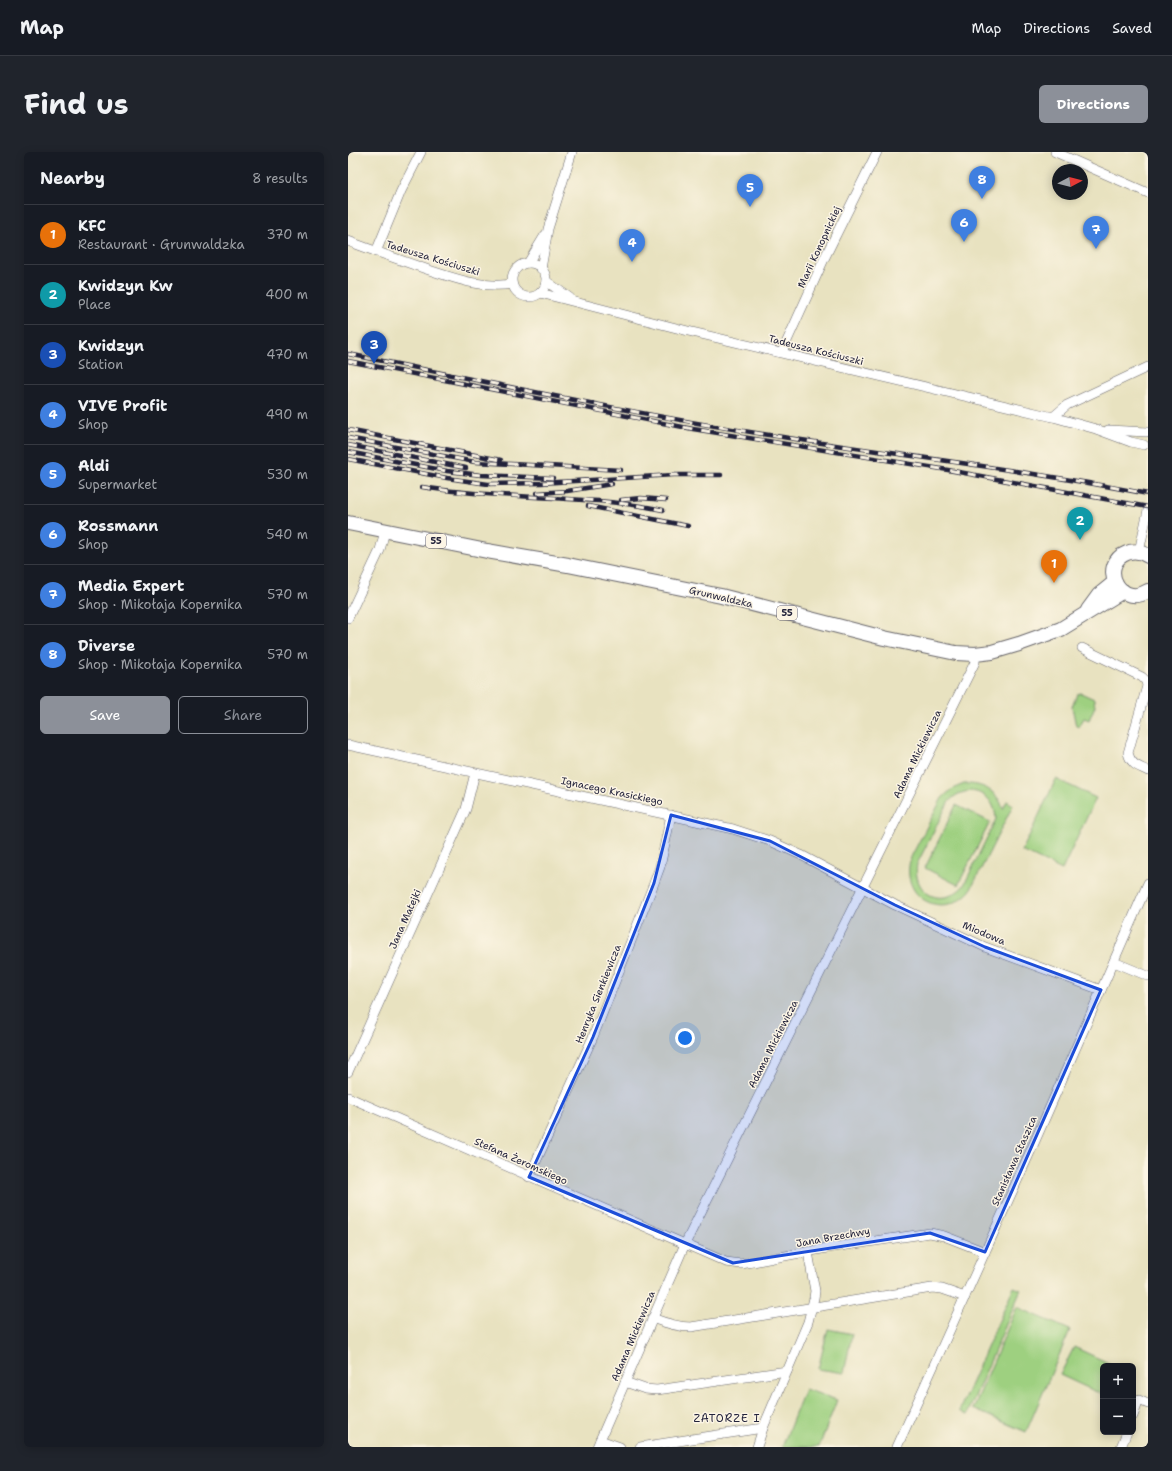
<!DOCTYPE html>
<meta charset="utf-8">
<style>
body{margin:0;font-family:"Shantell Sans",sans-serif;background:#20242c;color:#f1f3f6}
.controls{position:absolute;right:12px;bottom:12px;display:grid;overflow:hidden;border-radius:6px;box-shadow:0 2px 10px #0003}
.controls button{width:36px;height:36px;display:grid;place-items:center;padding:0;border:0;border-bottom:1px solid #363941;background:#171b24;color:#f1f3f6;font:20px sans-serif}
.compass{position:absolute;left:704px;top:12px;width:36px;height:36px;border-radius:50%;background:#171b24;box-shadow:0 2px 10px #0003;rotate:83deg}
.you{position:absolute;left:337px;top:886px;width:14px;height:14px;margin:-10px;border:3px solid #fff;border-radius:50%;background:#1a73e8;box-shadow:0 0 0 6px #1a73e833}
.badge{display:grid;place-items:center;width:26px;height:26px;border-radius:50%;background:#8c9099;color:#fff;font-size:13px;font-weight:700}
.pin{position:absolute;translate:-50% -33px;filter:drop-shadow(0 1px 2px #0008)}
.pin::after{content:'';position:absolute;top:21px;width:14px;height:12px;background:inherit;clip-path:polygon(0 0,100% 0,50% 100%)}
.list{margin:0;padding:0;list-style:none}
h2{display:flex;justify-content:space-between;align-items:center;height:52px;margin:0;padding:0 16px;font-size:17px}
h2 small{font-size:13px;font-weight:400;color:#9ea1a6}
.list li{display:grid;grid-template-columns:26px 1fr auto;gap:12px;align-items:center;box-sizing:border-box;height:60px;padding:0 16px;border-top:1px solid #363941}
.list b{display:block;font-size:15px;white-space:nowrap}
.list p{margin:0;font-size:13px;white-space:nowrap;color:#9ea1a6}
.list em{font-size:13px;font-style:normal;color:#9ea1a6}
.actions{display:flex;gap:8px;padding:12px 16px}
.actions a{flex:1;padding:9px 0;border:1px solid #8c9099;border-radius:6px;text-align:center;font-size:14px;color:#8c9099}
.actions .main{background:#8c9099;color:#fff}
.map{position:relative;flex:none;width:800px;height:1295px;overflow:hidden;border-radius:6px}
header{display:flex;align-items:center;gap:24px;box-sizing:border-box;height:56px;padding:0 20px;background:#171b24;border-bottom:1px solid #363941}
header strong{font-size:19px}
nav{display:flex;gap:22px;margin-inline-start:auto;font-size:14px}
.intro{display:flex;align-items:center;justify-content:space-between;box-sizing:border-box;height:96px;padding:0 24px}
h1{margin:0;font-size:28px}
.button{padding:10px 18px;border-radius:6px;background:#8c9099;color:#fff;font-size:14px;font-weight:700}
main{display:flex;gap:24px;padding:0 24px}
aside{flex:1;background:#171b24;border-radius:6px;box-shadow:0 2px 10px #0003}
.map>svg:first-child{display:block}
.green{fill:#9ed080;stroke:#60795e;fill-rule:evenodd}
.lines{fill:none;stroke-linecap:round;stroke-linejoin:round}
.minor-casing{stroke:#67656a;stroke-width:10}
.primary-casing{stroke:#67656a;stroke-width:16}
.minor{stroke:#fff;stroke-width:9}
.primary{stroke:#fff;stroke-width:14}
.rail-casing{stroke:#22223b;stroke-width:4.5}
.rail{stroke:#fcf5e5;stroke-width:3;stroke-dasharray:9;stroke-linecap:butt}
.marked{fill:#1d4ed8;fill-opacity:0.2;stroke:#1d4ed8;stroke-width:3;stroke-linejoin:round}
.labels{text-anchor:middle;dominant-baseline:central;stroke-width:3;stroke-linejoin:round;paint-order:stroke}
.shield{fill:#fcf5e5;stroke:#63616e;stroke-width:1}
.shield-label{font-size:9px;font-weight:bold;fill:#22223b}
.street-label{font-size:10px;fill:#22223b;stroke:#fcf5e5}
.neighbourhood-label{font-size:11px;letter-spacing:1px;fill:#22223b;stroke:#fcf5e5}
</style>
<header>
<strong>Map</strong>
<nav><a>Map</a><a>Directions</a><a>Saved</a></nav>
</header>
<div class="intro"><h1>Find us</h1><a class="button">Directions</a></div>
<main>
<aside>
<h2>Nearby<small>8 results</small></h2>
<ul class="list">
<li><span class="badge" style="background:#e8710a">1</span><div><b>KFC</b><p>Restaurant · Grunwaldzka</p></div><em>370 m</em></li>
<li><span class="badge" style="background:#0f9aa8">2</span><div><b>Kwidzyn Kw</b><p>Place</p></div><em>400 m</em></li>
<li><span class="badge" style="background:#1a4fb4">3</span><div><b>Kwidzyn</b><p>Station</p></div><em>470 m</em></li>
<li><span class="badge" style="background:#3f7fe0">4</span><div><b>VIVE Profit</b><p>Shop</p></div><em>490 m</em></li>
<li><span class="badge" style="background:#3f7fe0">5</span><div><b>Aldi</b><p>Supermarket</p></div><em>530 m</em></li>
<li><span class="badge" style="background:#3f7fe0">6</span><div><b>Rossmann</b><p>Shop</p></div><em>540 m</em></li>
<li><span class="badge" style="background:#3f7fe0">7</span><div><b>Media Expert</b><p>Shop · Mikołaja Kopernika</p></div><em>570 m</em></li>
<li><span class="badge" style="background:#3f7fe0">8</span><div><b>Diverse</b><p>Shop · Mikołaja Kopernika</p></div><em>570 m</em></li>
</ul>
<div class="actions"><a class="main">Save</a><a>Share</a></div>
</aside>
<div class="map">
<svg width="800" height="1295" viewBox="0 0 800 1295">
<rect width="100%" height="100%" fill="#fcf5e5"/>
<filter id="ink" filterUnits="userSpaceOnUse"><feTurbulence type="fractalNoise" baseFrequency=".025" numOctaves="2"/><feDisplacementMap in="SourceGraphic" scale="8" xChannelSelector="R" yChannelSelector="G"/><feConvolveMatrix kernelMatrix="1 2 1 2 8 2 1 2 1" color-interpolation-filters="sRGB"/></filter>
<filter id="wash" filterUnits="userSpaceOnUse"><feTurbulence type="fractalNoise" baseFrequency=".012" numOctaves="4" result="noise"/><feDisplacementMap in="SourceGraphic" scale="16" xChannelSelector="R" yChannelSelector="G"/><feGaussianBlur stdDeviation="0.9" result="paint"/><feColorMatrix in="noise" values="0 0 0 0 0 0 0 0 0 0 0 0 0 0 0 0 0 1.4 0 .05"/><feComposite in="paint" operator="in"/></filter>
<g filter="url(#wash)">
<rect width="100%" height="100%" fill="#e8e2c0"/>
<!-- green -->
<g class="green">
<polygon points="733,541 746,547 747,554 741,568 736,566 731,575 728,574 724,555 729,542"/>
<polygon points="708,627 748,646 714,718 674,699"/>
<path d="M616,632C634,631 650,639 655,657L659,649L665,653L622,739C594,770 550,745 563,705L594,646L604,637ZM623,639C639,641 647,651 648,667L616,733C595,758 564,742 569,712L600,651C606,643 613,640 623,639Z"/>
<polygon points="608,653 642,670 610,733 577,716"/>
<polygon points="666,1135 673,1138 619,1263 611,1259"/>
<polygon points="669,1155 722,1178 678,1280 625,1257"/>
<polygon points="480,1177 504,1182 496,1221 470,1217"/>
<polygon points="726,1195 767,1214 755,1214 755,1243 712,1223"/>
<polygon points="457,1237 489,1248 471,1295 434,1295"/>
</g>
</g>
<g filter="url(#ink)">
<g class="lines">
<defs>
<g id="minor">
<polyline points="707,0 800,41"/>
<path d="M0,89C26,99 52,108 78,117C106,126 134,137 164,132"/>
<polyline points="28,100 53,39 73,0"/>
<polyline points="180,111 197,83"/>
<circle cx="181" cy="128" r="17"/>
<polyline points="193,117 200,77 224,0"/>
<polyline points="198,129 222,146"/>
<polyline points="192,141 340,179 705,265 748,277 783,290 796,293"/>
<polyline points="434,200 477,105 529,0"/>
<polyline points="705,265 719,253 800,215"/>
<polyline points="760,278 799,280"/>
<polyline points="791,400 800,358"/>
<polyline points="0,466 32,398 37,379"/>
<path d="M734,496L794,525L798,529L799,534L780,601C783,613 790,614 800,619"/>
<polyline points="0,593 385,677 422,689 453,703 547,753 637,795 753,838"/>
<polyline points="766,810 800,824"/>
<polyline points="0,920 118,657 127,621"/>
<polyline points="0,945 378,1110 393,1112 405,1110 479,1096 582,1081 596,1084 637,1100"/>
<polyline points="181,1025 245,885 306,731 312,715 323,663"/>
<path d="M304,1166C317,1171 329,1175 343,1175L584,1136L594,1137L617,1145"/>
<polyline points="277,1230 297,1237 309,1238 439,1219"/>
<polyline points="785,1264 791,1248 800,1252"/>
<polyline points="252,1288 272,1295"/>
<polyline points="249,1295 337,1092 627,510 627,502"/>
<polyline points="292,1295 415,1276"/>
<polyline points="409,1295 415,1276 460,1170 466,1146 467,1139 460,1100"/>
<polyline points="549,1295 684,996 800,731"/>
<polyline points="773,1295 779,1280"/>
</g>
<g id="primary">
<polyline points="0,371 139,399 220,413 373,444 536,486 608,501 627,502 644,500 671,492 713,477 775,439"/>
<path d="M800,404C794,400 786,398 779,401C750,412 771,457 800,439"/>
<polyline points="740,458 751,443 767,430"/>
</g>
</defs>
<!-- minor casing -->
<use href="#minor" class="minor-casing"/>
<!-- primary casing -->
<use href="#primary" class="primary-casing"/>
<!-- minor -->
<use href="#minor" class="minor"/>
<!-- primary -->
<use href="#primary" class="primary"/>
<defs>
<g id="rail">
<path d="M0,202C140,230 280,261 421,283C547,303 674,317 800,342"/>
<polyline points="0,209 345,277 600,318 800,355"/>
<polyline points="0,278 153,308"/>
<polyline points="0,286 127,310 273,318"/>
<polyline points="0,293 118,316"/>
<polyline points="0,300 99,319 133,323 205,326"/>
<polyline points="0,307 99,326 140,332 193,331 326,323 373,323"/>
<path d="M74,335C154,348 236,342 315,358"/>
<polyline points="189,341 219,339 264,332"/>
<polyline points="273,348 293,346 318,348"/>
<polyline points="240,354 340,374"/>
</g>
</defs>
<!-- rail casing -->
<use href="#rail" class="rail-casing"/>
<!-- rail -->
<use href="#rail" class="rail"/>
</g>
</g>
<!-- marked area -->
<path class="marked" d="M323,663L422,689L547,753L637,795L753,838L637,1100L582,1081L385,1111L181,1025L245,885L306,731Z"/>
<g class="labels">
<!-- shield labels -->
<g class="shield">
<rect x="78" y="382" width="20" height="14" rx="3"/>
<rect x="429" y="454" width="20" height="14" rx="3"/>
</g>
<g class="shield-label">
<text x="88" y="389">55</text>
<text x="439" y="461">55</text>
</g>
<!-- street labels -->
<g class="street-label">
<text transform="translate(471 95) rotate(-65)">Marii Konopnickiej</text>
<text transform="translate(85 106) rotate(17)">Tadeusza Kościuszki</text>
<text transform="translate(468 198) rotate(14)">Tadeusza Kościuszki</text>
<text transform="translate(373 445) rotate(13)">Grunwaldzka</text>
<text transform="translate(569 602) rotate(-64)">Adama Mickiewicza</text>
<text transform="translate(264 639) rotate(12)">Ignacego Krasickiego</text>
<text transform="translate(57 767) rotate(-66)">Jana Matejki</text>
<text transform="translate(636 781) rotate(23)">Miodowa</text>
<text transform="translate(250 842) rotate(-68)">Henryka Sienkiewicza</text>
<text transform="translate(425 892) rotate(-63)">Adama Mickiewicza</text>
<text transform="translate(173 1009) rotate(24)">Stefana Żeromskiego</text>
<text transform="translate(666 1009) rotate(-66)">Stanisława Staszica</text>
<text transform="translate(485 1085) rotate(-10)">Jana Brzechwy</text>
<text transform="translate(285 1184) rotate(-67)">Adama Mickiewicza</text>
</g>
<!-- neighbourhood labels -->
<g class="neighbourhood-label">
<text x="379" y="1266">ZATORZE I</text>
</g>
</g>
</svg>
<div class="controls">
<button>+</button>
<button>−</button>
</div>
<svg class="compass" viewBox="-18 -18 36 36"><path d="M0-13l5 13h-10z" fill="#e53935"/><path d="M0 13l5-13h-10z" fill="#9ea1a6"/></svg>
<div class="you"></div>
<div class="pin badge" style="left:706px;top:431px;background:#e8710a">1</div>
<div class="pin badge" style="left:732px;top:388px;background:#0f9aa8">2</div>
<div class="pin badge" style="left:26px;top:212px;background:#1a4fb4">3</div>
<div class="pin badge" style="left:284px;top:110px;background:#3f7fe0">4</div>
<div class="pin badge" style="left:402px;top:55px;background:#3f7fe0">5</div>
<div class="pin badge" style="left:616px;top:90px;background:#3f7fe0">6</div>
<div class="pin badge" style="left:748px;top:97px;background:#3f7fe0">7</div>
<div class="pin badge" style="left:634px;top:47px;background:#3f7fe0">8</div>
</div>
</main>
